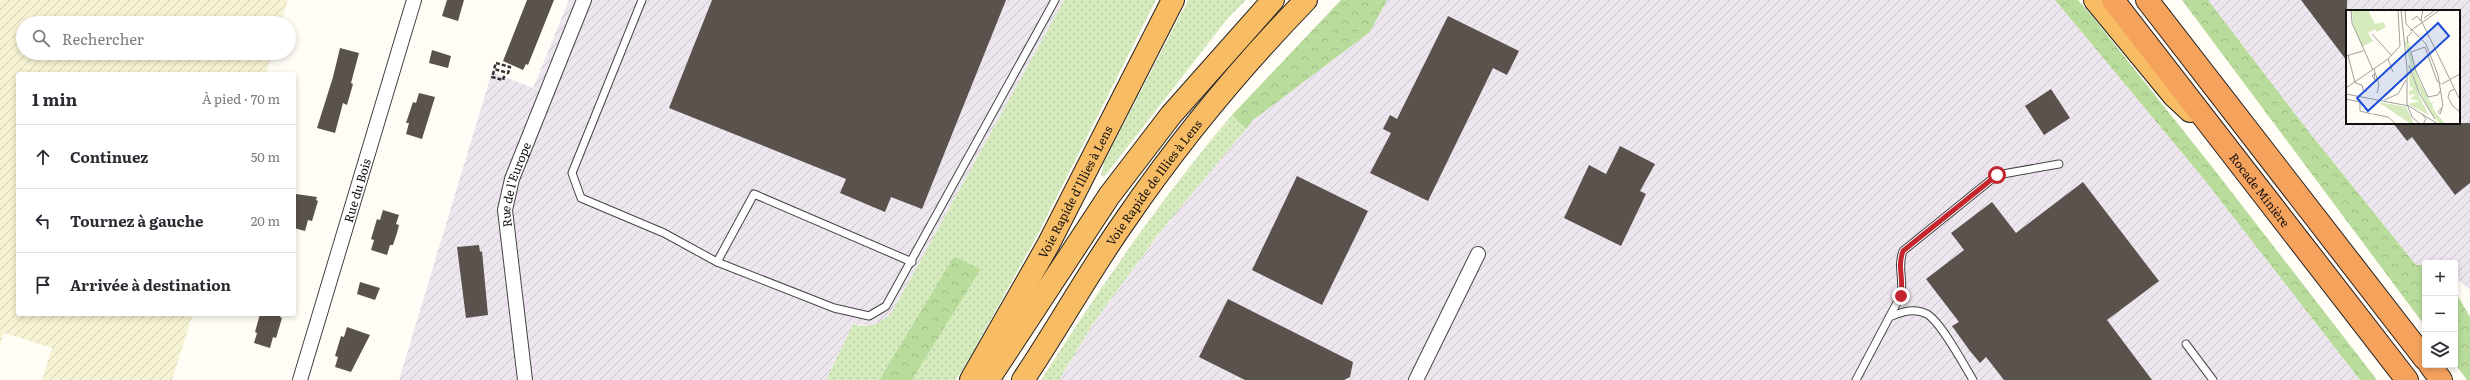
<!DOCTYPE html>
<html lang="fr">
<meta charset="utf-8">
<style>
body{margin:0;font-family:Literata,serif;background:#f7f7f7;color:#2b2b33}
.controls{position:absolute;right:12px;bottom:12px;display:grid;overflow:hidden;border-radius:4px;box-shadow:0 2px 6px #0003}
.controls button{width:36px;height:36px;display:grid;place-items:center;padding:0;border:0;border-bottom:1px solid #e1e1e2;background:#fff;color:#2b2b33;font:20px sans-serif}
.stop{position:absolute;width:12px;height:12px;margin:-9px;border:3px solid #c4262e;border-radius:50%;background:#fff}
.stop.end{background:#c4262e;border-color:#fff;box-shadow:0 1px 4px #0008}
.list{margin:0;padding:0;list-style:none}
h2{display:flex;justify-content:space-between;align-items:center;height:52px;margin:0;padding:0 16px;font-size:17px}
h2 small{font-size:13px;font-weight:400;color:#7c7c81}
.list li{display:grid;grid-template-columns:26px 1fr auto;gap:12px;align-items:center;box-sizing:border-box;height:64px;padding:0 16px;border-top:1px solid #e1e1e2}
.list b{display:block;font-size:15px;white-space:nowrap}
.list em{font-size:13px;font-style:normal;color:#7c7c81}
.icon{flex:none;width:22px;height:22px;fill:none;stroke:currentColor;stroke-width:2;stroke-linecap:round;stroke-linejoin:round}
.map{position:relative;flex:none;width:2470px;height:380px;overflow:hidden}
.search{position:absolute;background:#fff;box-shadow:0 2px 6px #0003;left:16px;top:16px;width:280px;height:44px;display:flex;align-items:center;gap:10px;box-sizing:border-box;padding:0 14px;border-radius:22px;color:#7c7c81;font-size:15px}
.panel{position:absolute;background:#fff;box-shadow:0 2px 6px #0003;left:16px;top:72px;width:280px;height:244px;border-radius:4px}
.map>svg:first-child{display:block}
.industrial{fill:url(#industrial-furrows);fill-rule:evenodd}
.farmland{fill:url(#farmland-furrows)}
.grass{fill:url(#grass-dots)}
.forest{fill:url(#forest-crowns)}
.building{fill:#5a524d}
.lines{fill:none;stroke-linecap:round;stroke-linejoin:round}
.service-casing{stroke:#444;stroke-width:9}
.minor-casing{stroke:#444;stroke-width:16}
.trunk-casing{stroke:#222;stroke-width:24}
.motorway-casing{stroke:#222;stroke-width:24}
.path{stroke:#333;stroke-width:2.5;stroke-dasharray:4 2;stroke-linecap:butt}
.service{stroke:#fff;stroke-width:7}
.minor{stroke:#fff;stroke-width:14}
.trunk{stroke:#f7bc64;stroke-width:22}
.motorway{stroke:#f5a25d;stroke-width:22}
.route{stroke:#c4262e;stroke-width:5}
.labels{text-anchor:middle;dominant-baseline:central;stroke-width:4;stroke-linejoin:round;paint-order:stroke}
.street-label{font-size:12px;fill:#111;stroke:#fff}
.inset-road{fill:none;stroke:#a09f9a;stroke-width:1}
.view{fill:#1d4ed8;fill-opacity:0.15;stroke:#1d4ed8;stroke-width:2}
.inset-edge{fill:none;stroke:#111;stroke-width:2}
</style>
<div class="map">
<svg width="2470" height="380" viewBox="0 0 2470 380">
<defs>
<pattern id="industrial-furrows" width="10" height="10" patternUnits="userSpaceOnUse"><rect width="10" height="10" fill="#eee6ef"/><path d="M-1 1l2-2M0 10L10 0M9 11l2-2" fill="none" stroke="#cbc4cc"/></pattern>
<pattern id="farmland-furrows" width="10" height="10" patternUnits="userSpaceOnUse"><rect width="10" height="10" fill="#f6f3d4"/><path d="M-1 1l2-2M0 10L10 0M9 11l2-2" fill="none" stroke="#d2cfb5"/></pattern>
<pattern id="grass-dots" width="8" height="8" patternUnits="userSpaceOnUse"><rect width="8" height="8" fill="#d5ebbd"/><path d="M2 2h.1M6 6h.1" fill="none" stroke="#b6c8a1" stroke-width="1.8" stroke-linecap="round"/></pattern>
<pattern id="forest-crowns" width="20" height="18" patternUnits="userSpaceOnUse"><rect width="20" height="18" fill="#b9dc9c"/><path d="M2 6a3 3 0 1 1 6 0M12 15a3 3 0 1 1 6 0" fill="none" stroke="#9ebc85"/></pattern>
</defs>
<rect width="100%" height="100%" fill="#fffdf5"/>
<!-- industrial -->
<g class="industrial">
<polygon points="569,0 1064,0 892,312 881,322 871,326 853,324 826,380 399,380 492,72 533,88"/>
<polygon points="1387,0 2055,0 2203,178 2360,380 1059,380 1093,324 1157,236 1253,120 1370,32"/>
<path d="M2208,0H2470V290L2455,277V263L2416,265L2305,127ZM2347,11H2459V123H2347Z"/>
</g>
<!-- farmland -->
<polygon class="farmland" points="0,0 288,0 281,23 23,23 23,53 272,53 266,74 18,74 18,314 193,314 172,380 42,380 52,348 4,333 0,345"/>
<!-- grass -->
<g class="grass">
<path d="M1064,0H1156L1038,234L965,366L955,380H912L981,269L954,256L879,380H826L853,324C870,329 880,324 892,312Z"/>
<polygon points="1188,0 1246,0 1228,18 1104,177 1101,175 1104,162"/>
<path d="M1232,115L1246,129L1157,236L1093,324L1059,380H1041C1100,288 1161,198 1232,115Z"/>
</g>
<!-- forest -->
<g class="forest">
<polygon points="1341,0 1387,0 1370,32 1253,120 1246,129 1232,115"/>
<polygon points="2055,0 2078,0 2092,16 2213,168 2377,380 2360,380 2203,178"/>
<polygon points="2182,0 2208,0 2305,127 2416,265 2425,265 2425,326"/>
<polygon points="954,256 981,269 912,380 879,380"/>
<polygon points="2455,291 2470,317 2470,380 2467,380 2455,364"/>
</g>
<!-- building -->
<g class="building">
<polygon points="447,0 464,0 458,21 442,16"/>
<polygon points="527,0 554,0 528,65 526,64 523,70 503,61"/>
<polygon points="712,0 1006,0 922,209 891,197 885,212 840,193 846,179 669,108"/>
<polygon points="2301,0 2347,0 2347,61"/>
<polygon points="1448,16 1519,51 1507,75 1493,68 1428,201 1370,173 1391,133 1383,129 1390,115 1397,119"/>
<polygon points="340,48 359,53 351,83 353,84 347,105 343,103 335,133 317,128 333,77"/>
<polygon points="432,50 451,56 448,68 429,63"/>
<polygon points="2051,89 2070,118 2044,135 2025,106"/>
<polygon points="419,93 435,97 422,139 406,134 409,123 406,123 413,102 416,103"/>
<polygon points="2393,123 2470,123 2470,183 2455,195 2412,137 2407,141"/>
<polygon points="1620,146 1655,164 1640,191 1646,194 1621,246 1564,218 1589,165 1606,174"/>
<polygon points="1297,176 1368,211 1322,305 1252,270"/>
<polygon points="2083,182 2159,281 2107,320 2152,380 2004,380 1986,357 1980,363 1970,351 1952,326 1959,322 1926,279 1964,250 1951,233 1992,202 2016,233"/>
<polygon points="296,194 317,197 316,200 318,201 312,221 308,220 305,231 294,228"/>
<polygon points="383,210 399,215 396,224 399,225 397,233 393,245 390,245 387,255 371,250 374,240 371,239 377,219 380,220"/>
<polygon points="479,245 480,252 482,251 488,315 466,318 457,247"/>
<polygon points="360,282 380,288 375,300 357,294"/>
<polygon points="1228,299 1353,362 1350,377 1344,380 1245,380 1199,357"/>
<polygon points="260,314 281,314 280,317 282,318 276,338 273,337 270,348 254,343 257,333 255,332"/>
<polygon points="347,327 370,335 351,372 335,367 338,357 335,356 341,336 344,337"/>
</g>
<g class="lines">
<defs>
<g id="service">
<polyline points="642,0 572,173 581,198 664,233 717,262 834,308 869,316 886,306 1055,0"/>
<polyline points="717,262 754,194 912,262"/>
<path d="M1892,316C1903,311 1916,308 1927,314C1941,322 1964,365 1973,380"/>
<polyline points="2186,344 2213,380"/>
<path d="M1856,380L1901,295C1904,277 1897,268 1903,251L1997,175L2059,164"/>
</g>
<g id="minor">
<path id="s1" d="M300,380L414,0"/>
<path id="s2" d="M525,380L505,210L512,179L584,0"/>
<polyline points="1416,380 1478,254"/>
</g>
<g id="trunk">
<polyline points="2095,0 2174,96 2190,111"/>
<path id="s3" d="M971,380L1048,245L1173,0"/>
<polyline points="988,380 1109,196 1171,115 1273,0"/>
<path id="s4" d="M1023,380C1058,328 1088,273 1124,222C1178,143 1239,69 1306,0"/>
</g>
<g id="motorway">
<path id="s5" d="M2113,0L2407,380"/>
<polyline points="2147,0 2425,359"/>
<polyline points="2430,365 2441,380"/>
</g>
</defs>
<!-- service casing -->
<use href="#service" class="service-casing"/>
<!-- minor casing -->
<use href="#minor" class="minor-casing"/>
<!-- trunk casing -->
<use href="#trunk" class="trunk-casing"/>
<!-- motorway casing -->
<use href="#motorway" class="motorway-casing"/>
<!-- path -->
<g class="path">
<polygon points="496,63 510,67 508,73 494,69"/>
<polyline points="494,71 492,77 503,80 505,74"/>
</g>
<!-- service -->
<use href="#service" class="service"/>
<!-- minor -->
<use href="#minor" class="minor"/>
<!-- trunk -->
<use href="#trunk" class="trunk"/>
<!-- motorway -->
<use href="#motorway" class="motorway"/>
</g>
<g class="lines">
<!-- route -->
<path class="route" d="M1901,296C1904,277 1897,268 1903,251L1997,175"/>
</g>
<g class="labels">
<!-- street labels -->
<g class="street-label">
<text stroke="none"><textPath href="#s4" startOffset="237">Voie Rapide de Illies à Lens</textPath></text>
<text stroke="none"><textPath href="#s2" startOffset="198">Rue de l'Europe</textPath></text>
<text stroke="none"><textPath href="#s1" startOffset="198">Rue du Bois</textPath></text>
<text stroke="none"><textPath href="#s5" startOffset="240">Rocade Minière</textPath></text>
<text stroke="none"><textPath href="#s3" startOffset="215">Voie Rapide d’Illies à Lens</textPath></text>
</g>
</g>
<!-- overview -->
<g transform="translate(2346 10)">
<rect width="114" height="114" fill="#fffdf5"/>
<path d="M10,0H22L29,14L37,12L40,17L31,22L29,19L22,23L27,31L16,37L7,13L6,2ZM58,30L63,33L72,69L85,93L89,91L86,94L88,100L99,114H94L85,103L70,75ZM62,54L74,88L83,105L62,94L74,91L64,89L70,84L63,85V81L68,79L64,77ZM32,92L60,97L68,114H65Z" fill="#d5ebbd"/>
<path class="inset-road" d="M5,0L6,13L27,60M55,0L61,58V94L66,107L74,114M59,0L60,14L80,34L92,65L97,96L92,102L94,104L96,98M77,0L75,10L113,88M78,8L88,1M66,10L71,6L75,11M64,21L94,0M26,24L46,46M62,33L61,27L66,22M2,45L9,73L16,75L17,80L21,81M0,46L17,41M42,49L47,62M63,55L73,83L89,109M28,59L33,75L31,83M28,64L29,70L26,66L28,64H30M96,74L114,64M0,78L42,49L54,36L52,0M95,79L92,85L82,87L70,61L65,42L79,37L91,71L95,74M109,79L104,81L102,87L106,95L114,102M0,84L63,96L92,114M0,89L14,92V101L26,104M38,90L52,84L60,70M27,104L42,107L50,114M76,104L80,109L77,114"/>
<path class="view" d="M92,13L103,26L22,101L11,88Z"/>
<rect width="114" height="114" class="inset-edge"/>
</g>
</svg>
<div class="controls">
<button>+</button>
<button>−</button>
<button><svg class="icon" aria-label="layers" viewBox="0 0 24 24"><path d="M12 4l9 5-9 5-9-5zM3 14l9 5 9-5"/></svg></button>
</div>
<div class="stop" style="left:1997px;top:175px"></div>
<div class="stop end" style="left:1901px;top:296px"></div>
<div class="search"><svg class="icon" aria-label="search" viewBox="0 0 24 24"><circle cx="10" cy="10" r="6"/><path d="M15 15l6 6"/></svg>Rechercher</div>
<section class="panel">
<h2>1 min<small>À pied · 70 m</small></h2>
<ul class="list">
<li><svg class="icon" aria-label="ahead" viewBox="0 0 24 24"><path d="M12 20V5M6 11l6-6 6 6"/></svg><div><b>Continuez</b></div><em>50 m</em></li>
<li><svg class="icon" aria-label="left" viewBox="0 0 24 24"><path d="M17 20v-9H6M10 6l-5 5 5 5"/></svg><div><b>Tournez à gauche</b></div><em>20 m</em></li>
<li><svg class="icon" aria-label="arrive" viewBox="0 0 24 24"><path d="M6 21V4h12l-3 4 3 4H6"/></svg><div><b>Arrivée à destination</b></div></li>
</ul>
</section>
</div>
